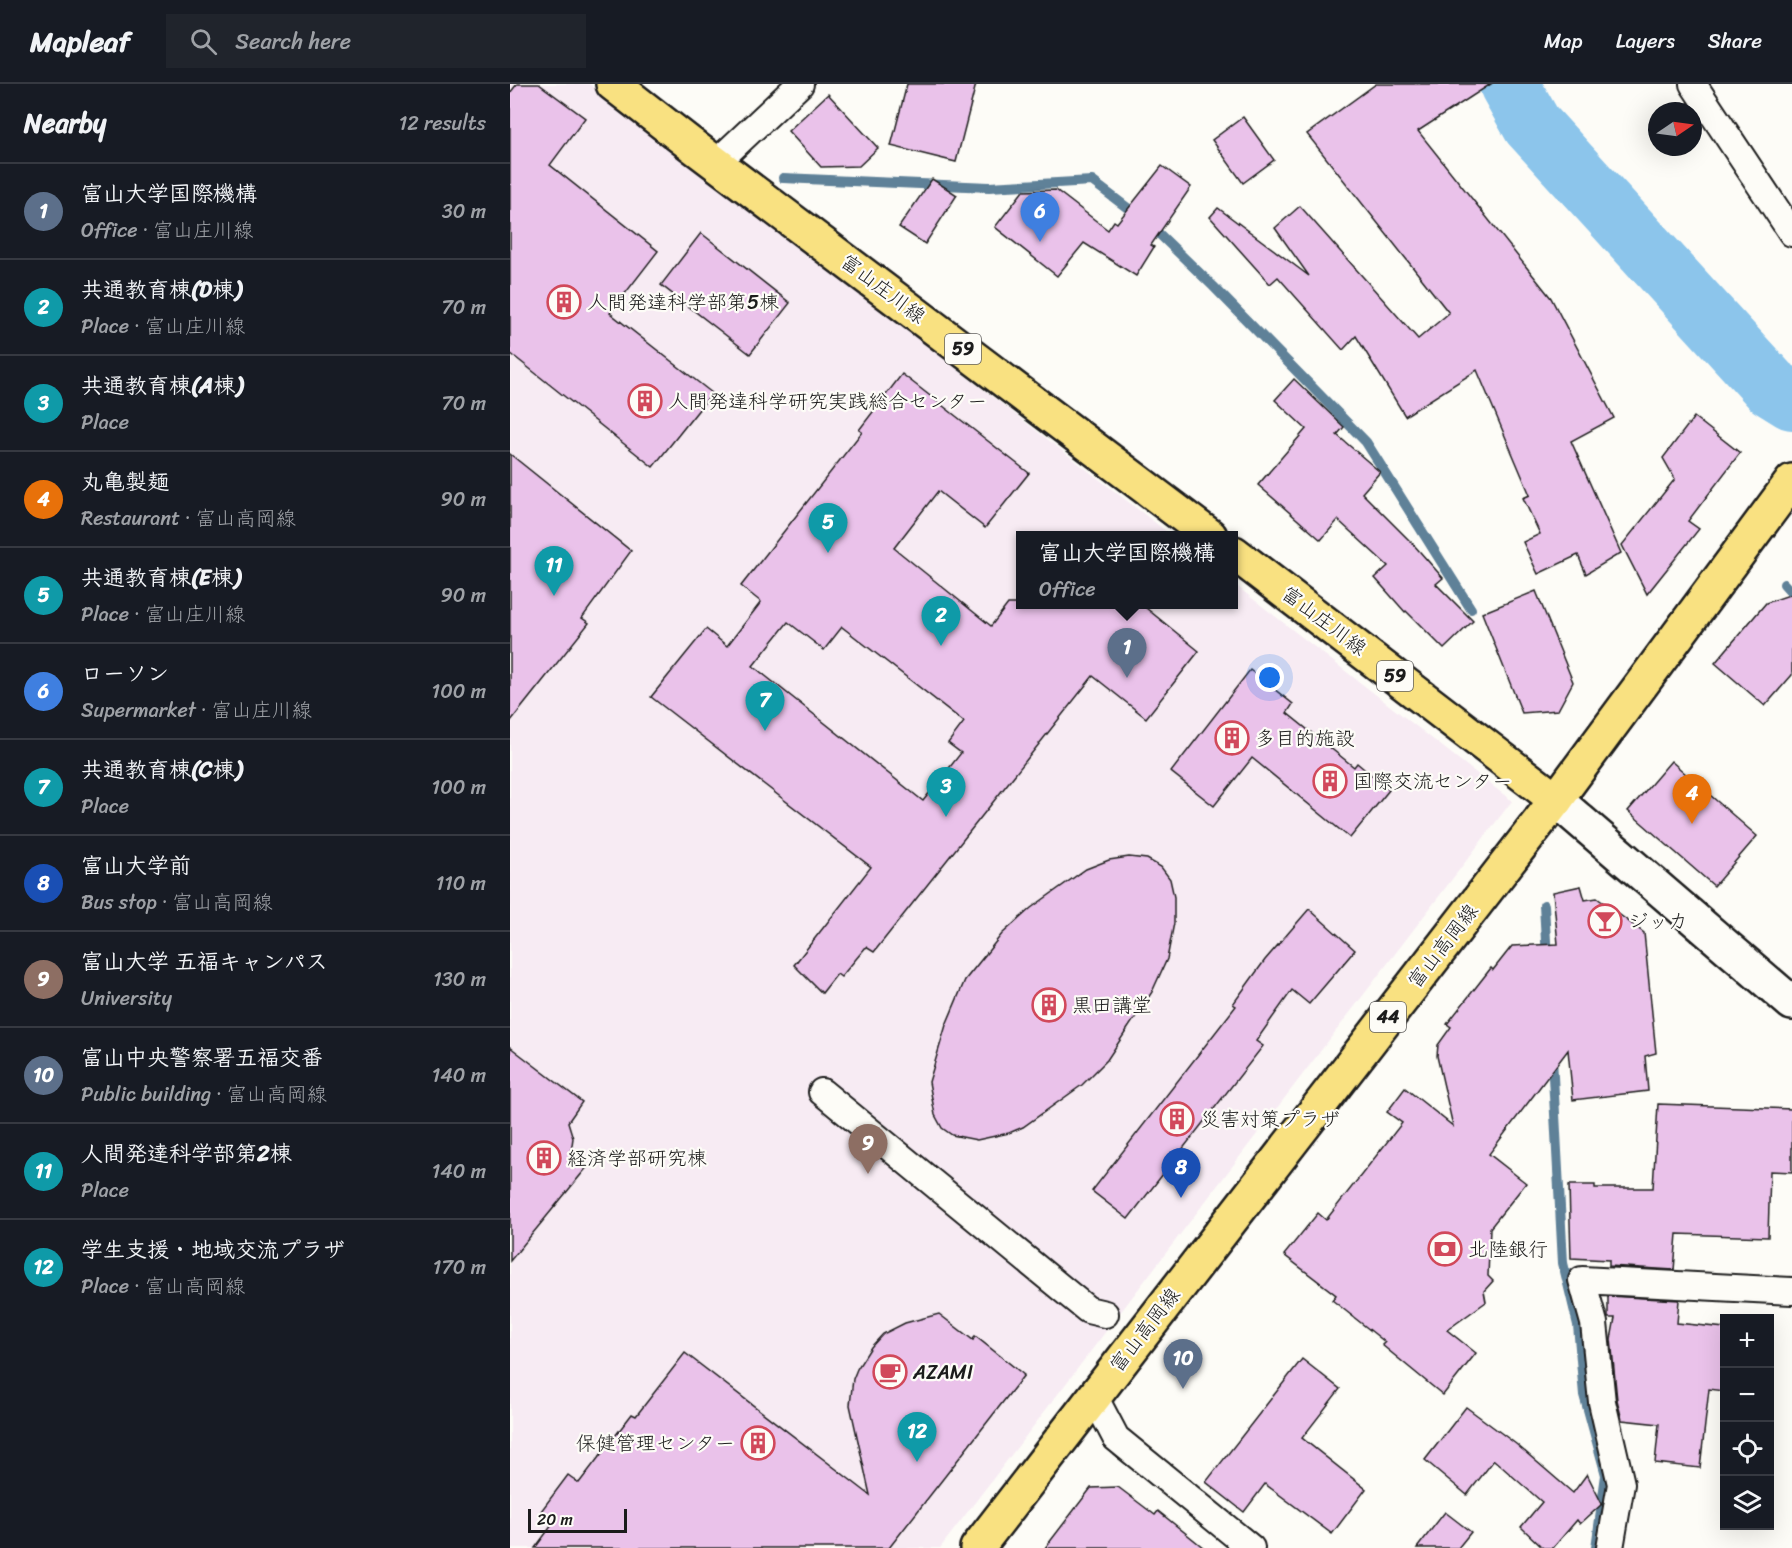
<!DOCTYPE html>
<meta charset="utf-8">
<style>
body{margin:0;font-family:Sriracha,"Klee One",sans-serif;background:#20242c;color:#f1f3f6}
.controls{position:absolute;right:18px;bottom:18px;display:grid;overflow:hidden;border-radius:0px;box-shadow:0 6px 24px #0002}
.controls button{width:54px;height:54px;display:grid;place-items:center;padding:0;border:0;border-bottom:2px solid #363941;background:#171b24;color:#f1f3f6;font:30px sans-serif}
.compass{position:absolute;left:1138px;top:18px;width:54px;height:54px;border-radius:50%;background:#171b24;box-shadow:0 6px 24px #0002;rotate:77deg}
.scale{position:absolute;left:18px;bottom:15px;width:99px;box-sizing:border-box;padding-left:6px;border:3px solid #1c1c1c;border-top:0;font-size:16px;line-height:21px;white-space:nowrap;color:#1c1c1c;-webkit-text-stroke:4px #fdfcf7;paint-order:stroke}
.you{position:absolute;left:760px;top:594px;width:21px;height:21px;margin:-15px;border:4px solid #fff;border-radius:50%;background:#1a73e8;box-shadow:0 0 0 9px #1a73e833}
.badge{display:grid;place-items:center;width:39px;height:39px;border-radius:50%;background:#d1495b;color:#fff;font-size:20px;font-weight:700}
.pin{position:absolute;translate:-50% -50px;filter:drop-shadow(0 2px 3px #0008)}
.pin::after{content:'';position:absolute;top:32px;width:21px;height:18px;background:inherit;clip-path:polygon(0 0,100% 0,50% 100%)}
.popup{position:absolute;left:506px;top:447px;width:222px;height:78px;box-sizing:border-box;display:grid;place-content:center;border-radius:0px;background:#171b24;filter:drop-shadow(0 2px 4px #0005);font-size:20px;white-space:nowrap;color:#9ea1a6}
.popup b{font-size:22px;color:#f1f3f6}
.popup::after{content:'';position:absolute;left:50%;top:100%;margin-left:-12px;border:12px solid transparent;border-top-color:#171b24}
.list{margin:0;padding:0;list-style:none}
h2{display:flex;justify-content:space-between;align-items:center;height:78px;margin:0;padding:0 24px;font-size:26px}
h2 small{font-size:20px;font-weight:400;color:#9ea1a6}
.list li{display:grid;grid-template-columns:39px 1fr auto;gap:18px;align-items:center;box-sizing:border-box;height:96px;padding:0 24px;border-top:2px solid #363941}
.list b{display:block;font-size:22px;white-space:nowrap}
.list p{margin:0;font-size:20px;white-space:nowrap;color:#9ea1a6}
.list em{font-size:20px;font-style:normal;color:#9ea1a6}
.icon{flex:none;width:33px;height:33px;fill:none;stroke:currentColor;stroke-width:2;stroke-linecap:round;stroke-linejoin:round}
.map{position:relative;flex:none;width:1282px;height:1464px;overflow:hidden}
header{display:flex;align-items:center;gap:36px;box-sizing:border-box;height:84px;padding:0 30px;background:#171b24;border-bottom:2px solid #363941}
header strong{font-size:28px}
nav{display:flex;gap:33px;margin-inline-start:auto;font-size:21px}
.search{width:420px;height:54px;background:#20242c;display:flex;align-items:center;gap:15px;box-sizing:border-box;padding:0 21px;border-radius:0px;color:#9ea1a6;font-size:22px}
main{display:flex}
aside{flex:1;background:#171b24}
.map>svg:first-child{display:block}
.built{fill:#f7ebf3}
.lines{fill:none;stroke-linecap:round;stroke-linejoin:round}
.stream{stroke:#5f8198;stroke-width:10}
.river{stroke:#8cc5eb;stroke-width:60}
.building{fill:#eac2ea;stroke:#1c1c1c;stroke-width:1.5;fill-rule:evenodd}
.street-casing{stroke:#1c1c1c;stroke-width:30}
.secondary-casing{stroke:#1c1c1c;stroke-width:38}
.primary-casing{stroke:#1c1c1c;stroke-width:38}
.street{stroke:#fdfcf7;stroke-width:26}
.secondary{stroke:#fdfcf7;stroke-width:33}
.primary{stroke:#f9e181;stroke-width:33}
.labels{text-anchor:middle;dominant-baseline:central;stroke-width:4.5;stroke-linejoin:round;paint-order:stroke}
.shield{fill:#fdfcf7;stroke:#605f5e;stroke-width:1.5}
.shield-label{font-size:18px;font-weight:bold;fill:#1c1c1c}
.street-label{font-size:20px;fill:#1c1c1c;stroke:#fdfcf7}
.poi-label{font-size:20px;fill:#1c1c1c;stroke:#fdfcf7;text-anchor:start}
</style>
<header>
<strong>Mapleaf</strong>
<div class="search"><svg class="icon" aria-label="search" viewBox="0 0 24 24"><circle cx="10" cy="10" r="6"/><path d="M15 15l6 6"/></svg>Search here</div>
<nav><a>Map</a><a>Layers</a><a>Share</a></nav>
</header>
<main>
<aside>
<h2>Nearby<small>12 results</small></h2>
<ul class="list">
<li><span class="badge" style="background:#5c6f8a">1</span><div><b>富山大学国際機構</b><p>Office · 富山庄川線</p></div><em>30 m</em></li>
<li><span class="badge" style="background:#0f9aa8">2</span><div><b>共通教育棟(D棟)</b><p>Place · 富山庄川線</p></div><em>70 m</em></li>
<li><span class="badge" style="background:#0f9aa8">3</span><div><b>共通教育棟(A棟)</b><p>Place</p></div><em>70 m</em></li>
<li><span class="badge" style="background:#e8710a">4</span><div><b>丸亀製麺</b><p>Restaurant · 富山高岡線</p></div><em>90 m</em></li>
<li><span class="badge" style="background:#0f9aa8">5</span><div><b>共通教育棟(E棟)</b><p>Place · 富山庄川線</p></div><em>90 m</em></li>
<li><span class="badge" style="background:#3f7fe0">6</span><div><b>ローソン</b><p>Supermarket · 富山庄川線</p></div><em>100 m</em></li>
<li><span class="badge" style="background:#0f9aa8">7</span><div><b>共通教育棟(C棟)</b><p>Place</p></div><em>100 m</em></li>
<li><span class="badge" style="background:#1a4fb4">8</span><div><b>富山大学前</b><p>Bus stop · 富山高岡線</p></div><em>110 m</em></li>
<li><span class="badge" style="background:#8d6e63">9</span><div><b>富山大学 五福キャンパス</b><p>University</p></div><em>130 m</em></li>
<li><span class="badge" style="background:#5c6f8a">10</span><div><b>富山中央警察署五福交番</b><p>Public building · 富山高岡線</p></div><em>140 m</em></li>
<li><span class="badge" style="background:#0f9aa8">11</span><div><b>人間発達科学部第2棟</b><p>Place</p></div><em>140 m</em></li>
<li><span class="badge" style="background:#0f9aa8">12</span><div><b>学生支援・地域交流プラザ</b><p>Place · 富山高岡線</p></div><em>170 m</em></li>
</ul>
</aside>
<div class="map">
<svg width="1282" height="1464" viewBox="0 0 1282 1464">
<rect width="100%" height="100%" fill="#fdfcf7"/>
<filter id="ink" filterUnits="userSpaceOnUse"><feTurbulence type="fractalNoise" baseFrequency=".0167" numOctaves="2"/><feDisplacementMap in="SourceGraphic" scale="12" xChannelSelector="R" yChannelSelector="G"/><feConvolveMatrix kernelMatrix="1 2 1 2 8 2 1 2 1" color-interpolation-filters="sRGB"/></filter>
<g filter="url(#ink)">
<!-- built -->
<polygon class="built" points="0,0 79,0 661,451 510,452 510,520 724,520 724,500 1002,717 430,1464 0,1464"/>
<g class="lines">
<!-- stream -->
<g class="stream">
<polyline points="273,94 479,103 582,97 640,141 703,202 856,358 961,525"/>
<polyline points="1274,500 1282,509"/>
<polyline points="1034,821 1037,875"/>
<polyline points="1042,974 1053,1179 1068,1241 1074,1311 1096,1391 1086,1464"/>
</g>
<!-- river -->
<polyline class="river" points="999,0 1022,41 1261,303 1282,316"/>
</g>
<!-- building -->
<g class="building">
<polygon points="7,0 29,0 75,34 40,81 148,167 100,229 202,309 143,383 0,269 0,9"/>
<polygon points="397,0 466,0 446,78 381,62"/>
<polygon points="866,0 981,0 908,47 1041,214 1104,334 1061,357 1111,469 1076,490 1068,471 1028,490 1013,458 1030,450 1013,414 1020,411 967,286 895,332 846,252 833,266 768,193 760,200 700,133 708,124 799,192 765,144 790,122 908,255 939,229 797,50"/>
<polygon points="318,10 368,64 349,82 311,83 278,47"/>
<polygon points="733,33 764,76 733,99 702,56"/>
<polygon points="652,82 681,103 641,161 644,163 626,192 574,159 547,192 485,143 513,107 546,106 598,146 604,137 607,139"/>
<polygon points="422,95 447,111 415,160 389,143"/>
<polygon points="191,149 280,219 240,270 151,201"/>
<path d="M392,290L519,389L475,444L428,407L384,464L481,542L498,520H631L689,567L636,634L583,592L364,868L356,863L331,893L327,890L312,909L284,881L361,783L141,613L196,545L217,562L251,518L231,502L352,348L349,346ZM278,538L314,566L332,543L454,638L438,659L451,669L413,717L243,582Z"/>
<polygon points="784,295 834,343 827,351 870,388 852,409 903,460 933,494 926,500 963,537 934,565 896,527 895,528 865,494 878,482 828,436 811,456 748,401 796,345 765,316"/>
<polygon points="1184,333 1230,369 1178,437 1189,445 1137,510 1112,461 1165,395 1153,374"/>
<polygon points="0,370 121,467 72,534 79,539 0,638"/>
<polygon points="1026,507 1063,598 1048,626 1012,629 972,529"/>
<polygon points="1282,510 1282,591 1255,622 1205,579 1256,519"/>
<polygon points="740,586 783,620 777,629 844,683 847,679 879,706 840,754 742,674 704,722 661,688"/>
<polygon points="1161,677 1247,752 1204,802 1118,727"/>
<polygon points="619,773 637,775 651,783 660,795 664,813 664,839 657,875 642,908 597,976 572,1001 513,1043 499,1049 467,1056 442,1051 432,1044 425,1031 419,998 436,941 455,896 492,850 521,824 576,785 599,776"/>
<polygon points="1071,802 1075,816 1087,814 1134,849 1146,969 1135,972 1138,1007 1063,1016 1058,966 979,1070 1016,1099 980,1144 978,1192 983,1197 974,1207 976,1218 937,1246 966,1269 933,1311 872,1261 875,1258 822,1216 826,1211 774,1171 808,1129 816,1136 892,1039 877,1028 895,1004 943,1042 927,972 928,961 941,943 937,940 981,884 983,886 1002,862 1048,860 1043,808"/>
<polygon points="799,825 845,866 799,920 782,906 746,957 753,962 618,1135 582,1107 726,922 723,920 755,876"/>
<polygon points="0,963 72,1018 58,1038 63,1054 61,1068 78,1082 0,1177"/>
<polygon points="1148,1020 1282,1025 1282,1088 1260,1087 1258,1153 1167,1150 1164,1186 1099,1182 1099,1176 1061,1174 1059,1101 1085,1101 1085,1104 1143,1104"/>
<polygon points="1098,1212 1169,1216 1167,1239 1215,1244 1215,1307 1199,1305 1190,1384 1145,1379 1149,1340 1112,1336 1107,1316 1101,1255 1105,1234 1098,1234"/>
<polygon points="429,1230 463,1256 465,1252 514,1291 379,1464 25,1464 45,1437 31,1427 58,1391 69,1399 122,1330 126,1332 175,1269 360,1411 340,1321 343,1295 347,1285 361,1263 373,1250 395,1239"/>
<polygon points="792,1275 830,1305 792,1354 856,1405 822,1450 755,1400 734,1428 696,1398"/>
<polygon points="956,1323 1006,1360 1063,1409 1077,1390 1092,1420 1070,1440 1067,1436 1043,1464 1033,1464 1011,1443 1032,1418 984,1376 957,1411 915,1376"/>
<polygon points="608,1403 645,1431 648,1427 694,1464 535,1464 581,1404"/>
<polygon points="935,1428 961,1448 948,1464 907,1464"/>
</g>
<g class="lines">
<defs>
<g id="street">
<polyline points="1183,0 1282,149"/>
<polyline points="206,79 290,0"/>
<polyline points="312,1008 578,1226 595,1230"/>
<polyline points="584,1312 606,1354 741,1464"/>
<polyline points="1100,1464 1111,1400 1092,1318 1084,1239 1072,1196 1282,1207"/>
</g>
<polyline id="secondary" points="1046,716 1282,919"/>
<g id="primary">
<polyline points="103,0 179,59 700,452"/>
<polyline points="724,469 1046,716"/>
<polyline points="467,1464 1046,716 1282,397"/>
</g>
</defs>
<!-- street casing -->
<use href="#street" class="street-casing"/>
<!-- secondary casing -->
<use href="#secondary" class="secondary-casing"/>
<!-- primary casing -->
<use href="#primary" class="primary-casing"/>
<!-- street -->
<use href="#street" class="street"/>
<!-- secondary -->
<use href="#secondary" class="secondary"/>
<!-- primary -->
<use href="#primary" class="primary"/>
</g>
</g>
<!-- icons -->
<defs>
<symbol id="building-ring" viewBox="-11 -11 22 22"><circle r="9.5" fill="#fdfcf7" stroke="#d1495b" stroke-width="1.5"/><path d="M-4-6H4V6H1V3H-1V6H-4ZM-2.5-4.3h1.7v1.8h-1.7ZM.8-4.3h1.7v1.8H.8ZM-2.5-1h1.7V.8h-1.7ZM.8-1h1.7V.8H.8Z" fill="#d1495b"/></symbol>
<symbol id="bar-ring" viewBox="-11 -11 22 22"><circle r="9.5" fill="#fdfcf7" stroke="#d1495b" stroke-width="1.5"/><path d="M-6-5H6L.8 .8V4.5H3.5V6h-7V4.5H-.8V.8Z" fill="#d1495b"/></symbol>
<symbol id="bank-ring" viewBox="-11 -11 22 22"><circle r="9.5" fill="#fdfcf7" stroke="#d1495b" stroke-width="1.5"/><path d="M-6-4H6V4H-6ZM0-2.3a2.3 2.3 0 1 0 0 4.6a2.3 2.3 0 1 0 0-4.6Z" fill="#d1495b"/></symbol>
<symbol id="cafe-ring" viewBox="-11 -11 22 22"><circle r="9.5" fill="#fdfcf7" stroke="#d1495b" stroke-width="1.5"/><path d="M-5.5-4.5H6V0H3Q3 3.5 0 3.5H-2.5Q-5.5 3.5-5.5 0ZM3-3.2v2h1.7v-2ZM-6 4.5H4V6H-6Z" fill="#d1495b"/></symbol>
</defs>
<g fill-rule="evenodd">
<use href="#building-ring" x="35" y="199" width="38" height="38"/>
<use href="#building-ring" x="116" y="298" width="38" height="38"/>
<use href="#building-ring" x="703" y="635" width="38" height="38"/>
<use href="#building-ring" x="801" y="678" width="38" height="38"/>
<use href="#bar-ring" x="1076" y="818" width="38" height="38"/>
<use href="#building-ring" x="520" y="902" width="38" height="38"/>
<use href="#building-ring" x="648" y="1016" width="38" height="38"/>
<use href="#building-ring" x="15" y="1055" width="38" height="38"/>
<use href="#bank-ring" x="916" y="1146" width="38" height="38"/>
<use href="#cafe-ring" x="361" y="1269" width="38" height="38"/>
<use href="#building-ring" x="229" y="1340" width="38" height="38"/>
</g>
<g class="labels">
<!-- shield labels -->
<g class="shield">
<rect x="435" y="250" width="36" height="30" rx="4.5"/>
<rect x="867" y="577" width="36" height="30" rx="4.5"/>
<rect x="860" y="918" width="36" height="30" rx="4.5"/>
</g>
<g class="shield-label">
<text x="453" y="265">59</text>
<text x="885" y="592">59</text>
<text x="878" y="933">44</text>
</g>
<!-- street labels -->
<g class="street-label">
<text transform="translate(373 205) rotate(37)">富山庄川線</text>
<text transform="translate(814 537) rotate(37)">富山庄川線</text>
<text transform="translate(933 862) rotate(-52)">富山高岡線</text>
<text transform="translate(635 1246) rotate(-52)">富山高岡線</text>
</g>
<!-- poi labels -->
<g class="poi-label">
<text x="77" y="218">人間発達科学部第5棟</text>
<text x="158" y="317">人間発達科学研究実践総合センター</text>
<text x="745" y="654">多目的施設</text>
<text x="843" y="697">国際交流センター</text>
<text x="1118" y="837">ジッカ</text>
<text x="562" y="921">黒田講堂</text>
<text x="690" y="1035">災害対策プラザ</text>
<text x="57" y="1074">経済学部研究棟</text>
<text x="958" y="1165">北陸銀行</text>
<text x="403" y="1288">AZAMI</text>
<text x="225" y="1359" text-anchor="end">保健管理センター</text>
</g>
</g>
</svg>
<div class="controls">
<button>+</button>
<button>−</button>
<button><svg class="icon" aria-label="locate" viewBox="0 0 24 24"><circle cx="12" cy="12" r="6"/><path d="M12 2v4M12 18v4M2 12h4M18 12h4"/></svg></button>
<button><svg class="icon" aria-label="layers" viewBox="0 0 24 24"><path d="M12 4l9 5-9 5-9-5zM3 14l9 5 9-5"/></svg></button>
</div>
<svg class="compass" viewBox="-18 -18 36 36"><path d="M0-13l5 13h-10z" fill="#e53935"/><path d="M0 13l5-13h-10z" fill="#9ea1a6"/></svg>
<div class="scale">20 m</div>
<div class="you"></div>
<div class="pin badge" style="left:617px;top:594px;background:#5c6f8a">1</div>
<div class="popup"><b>富山大学国際機構</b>Office</div>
<div class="pin badge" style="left:431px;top:562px;background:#0f9aa8">2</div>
<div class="pin badge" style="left:436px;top:733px;background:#0f9aa8">3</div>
<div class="pin badge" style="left:1182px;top:740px;background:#e8710a">4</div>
<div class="pin badge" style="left:318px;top:469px;background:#0f9aa8">5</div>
<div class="pin badge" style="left:530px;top:158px;background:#3f7fe0">6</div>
<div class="pin badge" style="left:255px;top:647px;background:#0f9aa8">7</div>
<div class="pin badge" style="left:671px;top:1114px;background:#1a4fb4">8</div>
<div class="pin badge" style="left:358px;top:1090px;background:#8d6e63">9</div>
<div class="pin badge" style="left:673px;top:1305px;background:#5c6f8a">10</div>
<div class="pin badge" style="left:44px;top:512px;background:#0f9aa8">11</div>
<div class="pin badge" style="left:407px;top:1378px;background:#0f9aa8">12</div>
</div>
</main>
